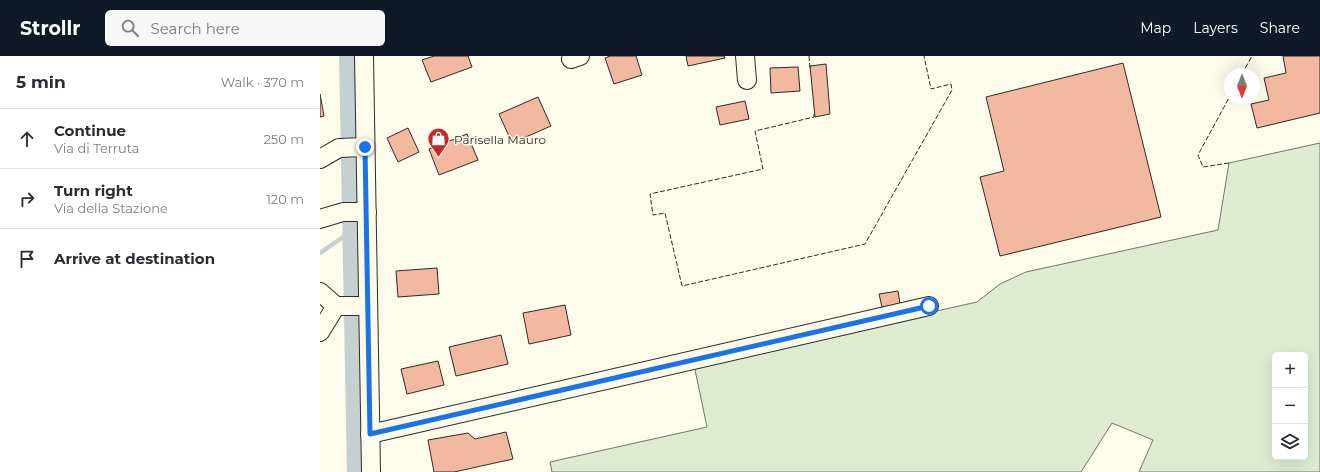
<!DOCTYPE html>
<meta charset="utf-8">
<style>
body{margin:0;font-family:Montserrat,sans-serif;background:#f7f7f7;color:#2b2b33}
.controls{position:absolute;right:12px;bottom:12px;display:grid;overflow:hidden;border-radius:6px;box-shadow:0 4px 16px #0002}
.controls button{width:36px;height:36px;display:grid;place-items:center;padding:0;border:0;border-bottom:1px solid #e1e1e2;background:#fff;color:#2b2b33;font:20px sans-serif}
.compass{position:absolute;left:904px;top:12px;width:36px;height:36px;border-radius:50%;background:#fff;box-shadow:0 4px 16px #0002;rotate:180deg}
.stop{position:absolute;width:12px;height:12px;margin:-9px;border:3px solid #1a73e8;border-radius:50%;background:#fff}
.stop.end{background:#1a73e8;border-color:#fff;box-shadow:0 1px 4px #0008}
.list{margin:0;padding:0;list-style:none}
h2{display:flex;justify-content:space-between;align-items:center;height:52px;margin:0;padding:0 16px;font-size:17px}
h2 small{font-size:13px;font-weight:400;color:#7c7c81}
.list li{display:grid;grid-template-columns:26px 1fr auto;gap:12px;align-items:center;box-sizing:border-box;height:60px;padding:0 16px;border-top:1px solid #e1e1e2}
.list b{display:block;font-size:15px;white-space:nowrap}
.list p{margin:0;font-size:13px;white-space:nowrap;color:#7c7c81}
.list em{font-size:13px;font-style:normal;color:#7c7c81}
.icon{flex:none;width:22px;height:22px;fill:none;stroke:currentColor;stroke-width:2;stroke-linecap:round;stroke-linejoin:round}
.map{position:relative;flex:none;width:1000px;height:416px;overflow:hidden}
header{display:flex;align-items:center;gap:24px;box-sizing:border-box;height:56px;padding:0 20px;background:#111827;color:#fff}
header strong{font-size:19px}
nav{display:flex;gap:22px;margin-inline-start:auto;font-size:14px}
.search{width:280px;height:36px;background:#f7f7f7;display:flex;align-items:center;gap:10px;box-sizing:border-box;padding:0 14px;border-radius:6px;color:#7c7c81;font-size:15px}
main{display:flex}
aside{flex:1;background:#fff}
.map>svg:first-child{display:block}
.grass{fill:#deebd1;stroke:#74746e;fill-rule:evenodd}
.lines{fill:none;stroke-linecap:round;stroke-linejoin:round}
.stream{stroke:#c7d0d0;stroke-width:4.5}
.canal{stroke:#c7d0d0;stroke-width:16}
.building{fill:#f2b8a0;stroke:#2b2b2b}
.minor-casing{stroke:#2b2b2b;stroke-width:20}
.minor{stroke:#fdfbea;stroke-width:18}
.fence{stroke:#2b2b2b;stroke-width:1;stroke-dasharray:5 2;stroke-linecap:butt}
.route{stroke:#1a73e8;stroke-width:5}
.labels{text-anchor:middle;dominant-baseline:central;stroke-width:3;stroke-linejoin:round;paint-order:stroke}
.poi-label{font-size:12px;fill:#2b2b2b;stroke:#fdfbea;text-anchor:start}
</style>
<header>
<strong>Strollr</strong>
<div class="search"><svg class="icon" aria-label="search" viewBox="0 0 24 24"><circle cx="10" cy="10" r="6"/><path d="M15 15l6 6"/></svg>Search here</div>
<nav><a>Map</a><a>Layers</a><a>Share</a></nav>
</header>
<main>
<aside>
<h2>5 min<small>Walk · 370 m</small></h2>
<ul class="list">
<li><svg class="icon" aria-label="ahead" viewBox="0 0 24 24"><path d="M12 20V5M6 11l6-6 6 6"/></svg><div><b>Continue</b><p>Via di Terruta</p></div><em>250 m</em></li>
<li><svg class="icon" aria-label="right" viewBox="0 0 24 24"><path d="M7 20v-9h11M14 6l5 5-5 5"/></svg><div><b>Turn right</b><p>Via della Stazione</p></div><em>120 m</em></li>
<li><svg class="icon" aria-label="arrive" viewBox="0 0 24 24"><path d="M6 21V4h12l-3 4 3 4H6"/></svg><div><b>Arrive at destination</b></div></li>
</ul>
</aside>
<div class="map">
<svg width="1000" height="416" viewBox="0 0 1000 416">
<rect width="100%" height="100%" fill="#fdfbea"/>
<!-- grass -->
<path class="grass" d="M1000,87V416H819L833,384L792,367L761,416H232L230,406L387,371L374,309L657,246L680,228L706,216L898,174L909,107ZM955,299H985V401H955Z"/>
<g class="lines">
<!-- stream -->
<polyline class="stream" points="0,197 29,177"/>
<!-- canal -->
<polyline class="canal" points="27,0 35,416"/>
</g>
<!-- building -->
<g class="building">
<polygon points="114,0 148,0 152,11 111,26 102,4"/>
<polygon points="290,0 316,0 322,19 294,28 285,2"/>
<polygon points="366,0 404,0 405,2 368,10"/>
<polygon points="963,0 1000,0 1000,57 937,72 931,48 949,44 944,22 966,17"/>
<polygon points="803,7 841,161 680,200 660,121 684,115 666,41"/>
<polygon points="506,8 510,58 495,61 490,10"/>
<polygon points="478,11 480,35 451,37 450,12"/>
<polygon points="0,38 4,60 0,61"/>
<polygon points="218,41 231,70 192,87 179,58"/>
<polygon points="425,45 429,63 400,69 396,51"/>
<polygon points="88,72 99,96 78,106 67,82"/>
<polygon points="147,78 158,104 119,119 109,93"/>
<polygon points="117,212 119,238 78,241 76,215"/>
<polygon points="578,235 580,248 562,251 559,238"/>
<polygon points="245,249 251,279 209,288 203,257"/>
<polygon points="181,279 188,308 136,320 129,291"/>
<polygon points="118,305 124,329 87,338 81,313"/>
<polygon points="186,376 193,403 134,416 114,416 108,384 148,377 155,383"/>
</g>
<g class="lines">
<defs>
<g id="minor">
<polyline points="44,0 51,416"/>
<polyline points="425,0 427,24"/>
<polyline points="251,3 260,0"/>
<polyline points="0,103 19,92 45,91"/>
<polyline points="0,163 23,156 47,156"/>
<polyline points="0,236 16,250"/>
<polyline points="0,276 16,250 48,250"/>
<polyline points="50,378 609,250"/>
</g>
</defs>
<!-- minor casing -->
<use href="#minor" class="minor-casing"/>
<!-- minor -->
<use href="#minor" class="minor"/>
<!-- fence -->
<g class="fence">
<polyline points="489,0 490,12"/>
<polyline points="922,18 932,0"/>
<polyline points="494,58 494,61 435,75 443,113 330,138 333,159 345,157 362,230 545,188 632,34 631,28 611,33 604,0"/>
<polyline points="909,107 883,111 878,99 910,40"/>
</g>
</g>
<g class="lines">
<!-- route -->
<polyline class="route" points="45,91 50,378 609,250"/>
</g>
<!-- icons -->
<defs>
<symbol id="shop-pin" viewBox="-11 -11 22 30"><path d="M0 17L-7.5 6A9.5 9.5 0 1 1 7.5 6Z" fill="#c62828" stroke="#fdfbea"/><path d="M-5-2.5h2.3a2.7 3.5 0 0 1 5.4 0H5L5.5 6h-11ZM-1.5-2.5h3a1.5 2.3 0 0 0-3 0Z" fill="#fff"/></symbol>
</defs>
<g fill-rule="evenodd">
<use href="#shop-pin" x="106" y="70" width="25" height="34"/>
</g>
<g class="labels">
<!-- poi labels -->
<g class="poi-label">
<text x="134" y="83">Parisella Mauro</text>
</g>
</g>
</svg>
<div class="controls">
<button>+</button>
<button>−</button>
<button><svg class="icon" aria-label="layers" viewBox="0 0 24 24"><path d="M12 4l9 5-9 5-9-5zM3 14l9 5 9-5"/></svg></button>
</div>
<svg class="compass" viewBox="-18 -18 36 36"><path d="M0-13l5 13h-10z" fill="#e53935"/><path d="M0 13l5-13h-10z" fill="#7c7c81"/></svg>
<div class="stop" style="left:609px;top:250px"></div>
<div class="stop end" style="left:45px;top:91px"></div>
</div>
</main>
